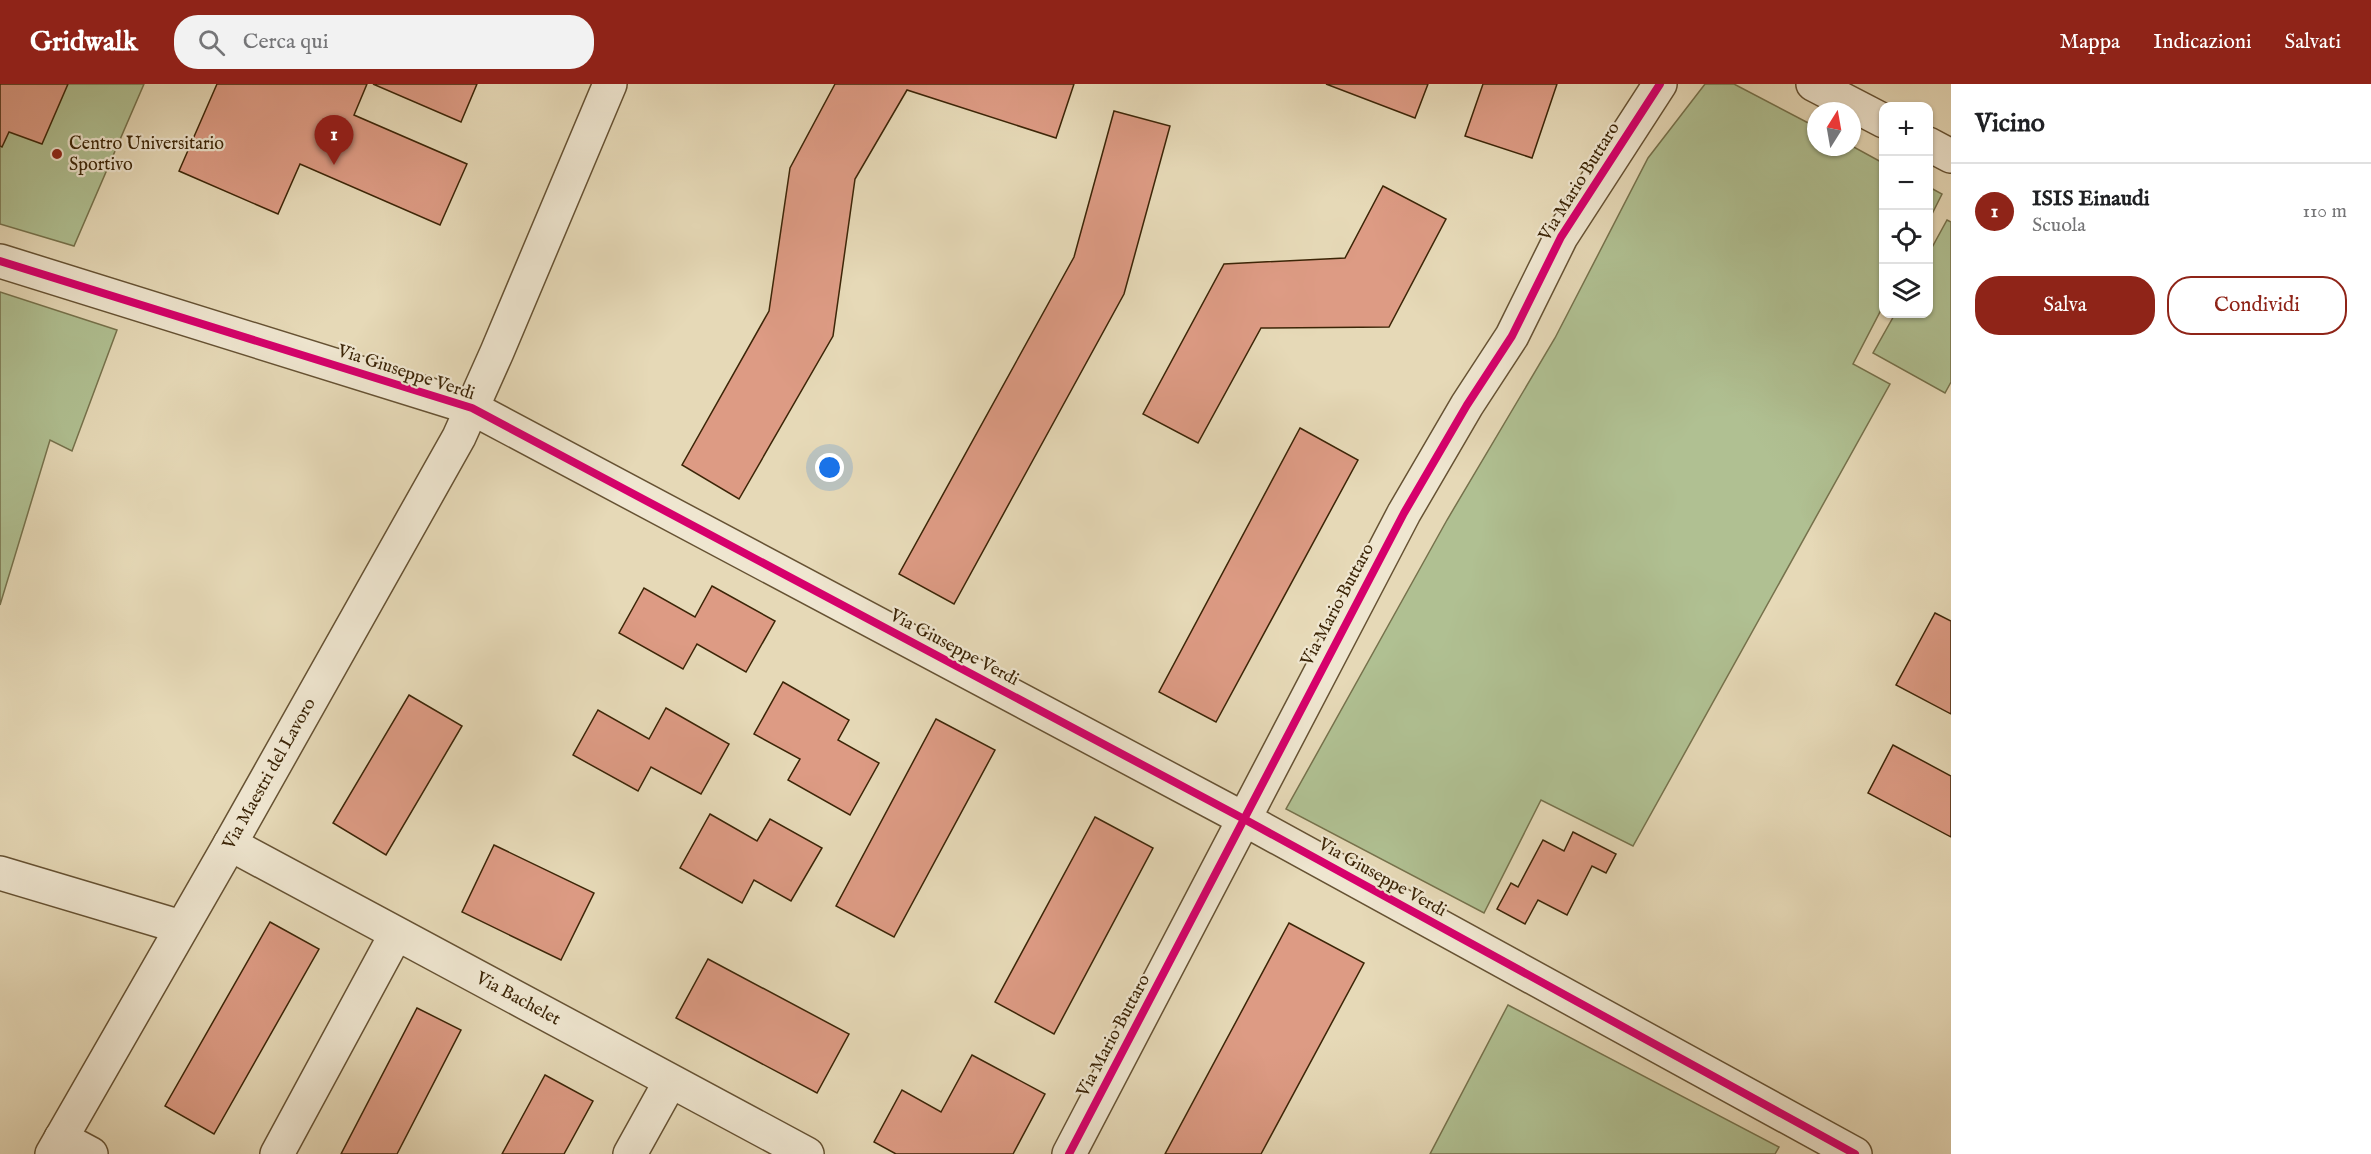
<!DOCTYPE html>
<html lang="it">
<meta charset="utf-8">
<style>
body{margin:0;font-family:"IM FELL English",serif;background:#f2f2f2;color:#202124}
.controls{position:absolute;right:18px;top:18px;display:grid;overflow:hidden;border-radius:12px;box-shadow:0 2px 4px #0004}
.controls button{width:54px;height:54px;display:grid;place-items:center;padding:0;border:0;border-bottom:2px solid #e0e0e0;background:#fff;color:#202124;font:30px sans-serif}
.compass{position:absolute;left:1807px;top:18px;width:54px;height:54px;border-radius:50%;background:#fff;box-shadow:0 2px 4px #0004;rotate:11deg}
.you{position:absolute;left:830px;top:384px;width:21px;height:21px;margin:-15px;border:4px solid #fff;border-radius:50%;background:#1a73e8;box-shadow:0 0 0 9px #1a73e833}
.badge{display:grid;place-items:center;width:39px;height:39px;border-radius:50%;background:#8f2418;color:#fff;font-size:20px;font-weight:700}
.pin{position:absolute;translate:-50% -50px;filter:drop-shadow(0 2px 3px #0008)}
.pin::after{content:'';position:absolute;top:32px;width:21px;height:18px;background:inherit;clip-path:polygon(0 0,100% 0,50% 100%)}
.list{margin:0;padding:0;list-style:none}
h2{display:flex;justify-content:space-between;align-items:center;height:78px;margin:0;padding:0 24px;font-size:26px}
h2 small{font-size:20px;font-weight:400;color:#757577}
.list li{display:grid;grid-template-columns:39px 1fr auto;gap:18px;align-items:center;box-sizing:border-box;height:96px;padding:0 24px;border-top:2px solid #e0e0e0}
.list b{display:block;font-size:22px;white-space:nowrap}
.list p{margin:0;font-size:20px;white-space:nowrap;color:#757577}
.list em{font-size:20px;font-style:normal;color:#757577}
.actions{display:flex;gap:12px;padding:18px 24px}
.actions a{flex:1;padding:14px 0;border:2px solid #8f2418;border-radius:24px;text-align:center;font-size:21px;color:#8f2418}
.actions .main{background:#8f2418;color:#fff}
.icon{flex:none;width:33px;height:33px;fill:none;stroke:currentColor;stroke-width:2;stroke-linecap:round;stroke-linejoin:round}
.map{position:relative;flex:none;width:1951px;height:1070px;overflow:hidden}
header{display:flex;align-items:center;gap:36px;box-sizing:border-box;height:84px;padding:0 30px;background:#8f2418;color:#fff}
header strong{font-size:28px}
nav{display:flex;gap:33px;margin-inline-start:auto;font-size:21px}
.search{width:420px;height:54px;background:#f2f2f2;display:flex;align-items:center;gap:15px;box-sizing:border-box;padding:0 21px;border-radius:24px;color:#757577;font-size:22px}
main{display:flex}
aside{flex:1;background:#fff}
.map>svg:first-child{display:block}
.green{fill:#b0c092;stroke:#76724c;stroke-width:1.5}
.building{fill:#dd9b84;stroke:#3c2507;stroke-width:1.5}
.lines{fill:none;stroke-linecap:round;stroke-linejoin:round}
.street-casing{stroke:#665233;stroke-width:36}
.street{stroke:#efe6d0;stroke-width:33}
.cycleway-casing{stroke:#efe6d0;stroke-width:11}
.cycleway{stroke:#d6006c;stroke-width:8}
.poi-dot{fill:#8f2418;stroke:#efe6d0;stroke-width:2}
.labels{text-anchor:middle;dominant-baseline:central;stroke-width:4.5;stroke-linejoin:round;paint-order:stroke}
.poi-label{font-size:18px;fill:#3c2507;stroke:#efe6d0;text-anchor:start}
.street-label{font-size:18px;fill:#3c2507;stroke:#efe6d0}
</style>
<header>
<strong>Gridwalk</strong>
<div class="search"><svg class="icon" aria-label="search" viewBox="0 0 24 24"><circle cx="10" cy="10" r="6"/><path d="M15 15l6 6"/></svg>Cerca qui</div>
<nav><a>Mappa</a><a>Indicazioni</a><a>Salvati</a></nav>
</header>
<main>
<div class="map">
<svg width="1951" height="1070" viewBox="0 0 1951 1070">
<rect width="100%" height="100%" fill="#e6d9b7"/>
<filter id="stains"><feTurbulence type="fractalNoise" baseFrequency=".00333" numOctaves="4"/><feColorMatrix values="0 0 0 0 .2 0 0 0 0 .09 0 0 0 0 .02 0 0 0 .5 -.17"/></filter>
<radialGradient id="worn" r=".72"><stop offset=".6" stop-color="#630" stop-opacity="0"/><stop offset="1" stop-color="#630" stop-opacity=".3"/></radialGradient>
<!-- green -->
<g class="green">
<polygon points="0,0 144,0 74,162 0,140"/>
<polygon points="1705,0 1734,0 1816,43 1816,63 1852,62 1883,79 1883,222 1853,280 1890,300 1633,762 1541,716 1484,829 1286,725 1447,436 1555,254 1648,74"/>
<polygon points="1929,103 1942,110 1929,136"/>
<polygon points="1947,136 1951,138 1951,298 1945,309 1873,269 1895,230 1928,230 1929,169"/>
<polygon points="0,208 117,246 72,367 50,356 0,521"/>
<polygon points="1508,921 1779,1063 1775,1070 1430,1070"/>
</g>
<!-- building -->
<g class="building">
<polygon points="0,0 68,0 42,60 9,48 2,63 0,62"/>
<polygon points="217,0 367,0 354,31 467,80 440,141 300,80 278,130 179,87"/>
<polygon points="373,0 477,0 461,38"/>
<polygon points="835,0 1074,0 1056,54 907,6 855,95 833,252 739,415 682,381 769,227 790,84"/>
<polygon points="1326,0 1428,0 1415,34"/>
<polygon points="1483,0 1557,0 1532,74 1465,52"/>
<polygon points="1114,27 1170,42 1124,210 954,520 899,490 1074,173"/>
<polygon points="1383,102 1446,135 1389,243 1261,244 1198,359 1143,330 1224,180 1345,174"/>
<polygon points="1300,344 1358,376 1216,638 1159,608"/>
<polygon points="712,502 775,537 746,588 697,560 683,585 619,549 644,504 695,533"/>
<polygon points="1935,529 1951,537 1951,630 1896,601"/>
<polygon points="783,598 849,636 838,656 879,679 850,731 788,696 800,675 754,650"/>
<polygon points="409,611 462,642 386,771 333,739"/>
<polygon points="666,624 729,660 701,710 651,683 638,707 573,671 598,626 649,655"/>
<polygon points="936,635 995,666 894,853 836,822"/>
<polygon points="1893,661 1951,692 1951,753 1868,709"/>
<polygon points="710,730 757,757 770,735 822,764 791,817 754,796 742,819 680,784"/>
<polygon points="1095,733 1153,764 1054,950 995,918"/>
<polygon points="1573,748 1616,770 1606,789 1592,782 1567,831 1538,816 1525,840 1497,825 1511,799 1518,803 1543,756 1564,767"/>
<polygon points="494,761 594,809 561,876 462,828"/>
<polygon points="270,838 319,865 214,1050 165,1022"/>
<polygon points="1289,839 1364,879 1261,1070 1165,1070"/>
<polygon points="708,875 849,950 817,1009 676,934"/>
<polygon points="417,924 461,946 397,1070 341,1070"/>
<polygon points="972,971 1045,1010 1013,1070 896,1070 874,1058 902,1006 941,1028"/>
<polygon points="545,991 593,1017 564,1070 502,1070"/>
</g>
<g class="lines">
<defs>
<g id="street">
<polyline points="1813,0 1884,37"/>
<polyline points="1928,60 1951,72"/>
<polyline points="0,177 472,324 1244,735 1855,1070"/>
<path id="s1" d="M230,760L807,1070"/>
<polyline points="0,789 181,843"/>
<polyline points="61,1054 91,1070"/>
<path id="s2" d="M52,1070L230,760L459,353L497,268L610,0"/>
<polyline points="277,1070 396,850"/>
<polyline points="630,1070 670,998"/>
<polyline points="1069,1070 1404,429 1467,321 1512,252 1561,153 1660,0"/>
</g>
</defs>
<!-- street casing -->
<use href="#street" class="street-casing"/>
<!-- street -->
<use href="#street" class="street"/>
<defs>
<g id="cycleway">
<polyline points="0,177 472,324 1244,735 1855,1070"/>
<polyline points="1069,1070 1404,429 1467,321 1512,252 1561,153 1660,0"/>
</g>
</defs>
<!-- cycleway casing -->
<use href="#cycleway" class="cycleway-casing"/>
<!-- cycleway -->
<use href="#cycleway" class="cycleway"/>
</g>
<!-- markers -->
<circle class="poi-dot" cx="57" cy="70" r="6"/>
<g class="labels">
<!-- poi labels -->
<g class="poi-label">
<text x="69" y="60">Centro Universitario<tspan x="69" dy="21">Sportivo</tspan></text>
</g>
<!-- street labels -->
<g class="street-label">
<text transform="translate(1580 98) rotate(-58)">Via Mario Buttaro</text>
<text transform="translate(406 289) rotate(18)">Via Giuseppe Verdi</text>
<text transform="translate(1338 521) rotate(-62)">Via Mario Buttaro</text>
<text transform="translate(954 564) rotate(28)">Via Giuseppe Verdi</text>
<text stroke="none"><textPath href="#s2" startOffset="438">Via Maestri del Lavoro</textPath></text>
<text transform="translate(1382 794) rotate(29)">Via Giuseppe Verdi</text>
<text stroke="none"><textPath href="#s1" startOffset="327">Via Bachelet</textPath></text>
<text transform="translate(1114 952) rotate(-62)">Via Mario Buttaro</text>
</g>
</g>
<rect width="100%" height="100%" filter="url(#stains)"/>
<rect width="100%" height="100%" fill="url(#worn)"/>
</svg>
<div class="controls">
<button>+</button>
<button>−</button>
<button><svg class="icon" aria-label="locate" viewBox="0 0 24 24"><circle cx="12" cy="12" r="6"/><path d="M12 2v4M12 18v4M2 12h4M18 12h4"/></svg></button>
<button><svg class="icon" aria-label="layers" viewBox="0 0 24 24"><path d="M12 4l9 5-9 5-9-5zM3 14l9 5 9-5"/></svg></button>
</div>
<svg class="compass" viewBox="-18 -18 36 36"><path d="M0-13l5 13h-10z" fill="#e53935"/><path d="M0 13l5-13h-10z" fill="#757577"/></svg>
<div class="you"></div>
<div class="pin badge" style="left:334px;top:81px">1</div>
</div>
<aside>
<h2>Vicino<small></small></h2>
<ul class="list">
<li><span class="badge">1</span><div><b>ISIS Einaudi</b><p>Scuola</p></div><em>110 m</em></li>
</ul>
<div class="actions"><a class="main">Salva</a><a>Condividi</a></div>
</aside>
</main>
